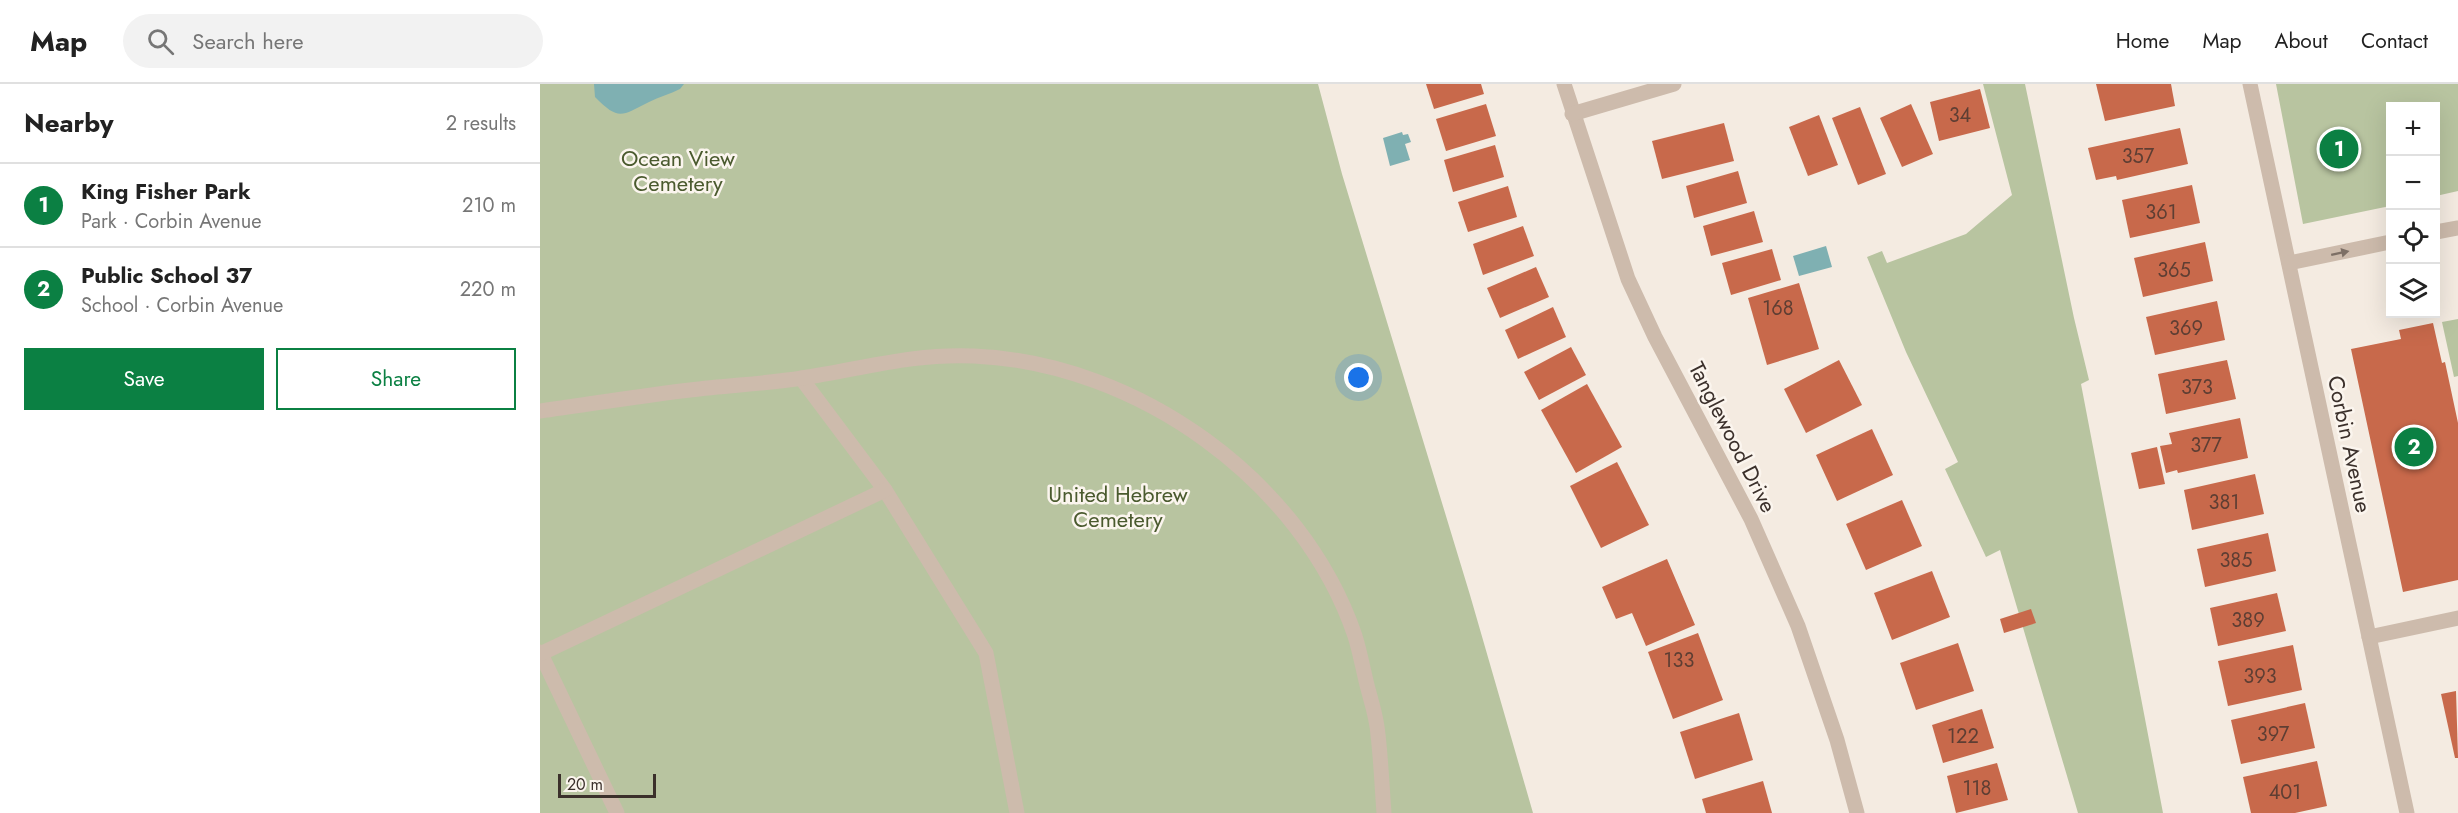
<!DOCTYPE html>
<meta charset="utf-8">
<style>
body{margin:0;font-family:Jost,sans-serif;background:#f2f2f2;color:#222}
.controls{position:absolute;right:18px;top:18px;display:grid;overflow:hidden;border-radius:0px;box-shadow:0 6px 24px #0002}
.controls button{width:54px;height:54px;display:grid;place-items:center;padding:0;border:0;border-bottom:2px solid #e0e0e0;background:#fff;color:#222;font:30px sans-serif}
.scale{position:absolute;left:18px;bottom:15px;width:98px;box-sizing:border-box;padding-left:6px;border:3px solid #3b302b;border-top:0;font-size:16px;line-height:21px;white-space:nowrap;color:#3b302b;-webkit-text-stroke:4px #fbf5ee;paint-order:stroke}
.you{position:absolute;left:819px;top:294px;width:21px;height:21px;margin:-15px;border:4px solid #fff;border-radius:50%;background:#1a73e8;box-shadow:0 0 0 9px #1a73e833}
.badge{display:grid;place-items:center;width:39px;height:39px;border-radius:50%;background:#0b8043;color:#fff;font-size:20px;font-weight:700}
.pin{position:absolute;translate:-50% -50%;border:3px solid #fff;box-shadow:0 2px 6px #0006}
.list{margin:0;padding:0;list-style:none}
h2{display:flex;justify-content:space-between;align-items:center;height:78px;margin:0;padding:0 24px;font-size:26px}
h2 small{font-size:20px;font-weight:400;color:#767676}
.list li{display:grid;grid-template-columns:39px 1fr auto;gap:18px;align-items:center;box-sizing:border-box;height:84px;padding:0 24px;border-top:2px solid #e0e0e0}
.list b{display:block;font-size:22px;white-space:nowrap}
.list p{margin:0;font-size:20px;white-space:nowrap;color:#767676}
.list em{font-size:20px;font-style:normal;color:#767676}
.actions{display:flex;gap:12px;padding:18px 24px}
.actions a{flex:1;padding:14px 0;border:2px solid #0b8043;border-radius:0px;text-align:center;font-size:21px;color:#0b8043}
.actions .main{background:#0b8043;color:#fff}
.icon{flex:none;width:33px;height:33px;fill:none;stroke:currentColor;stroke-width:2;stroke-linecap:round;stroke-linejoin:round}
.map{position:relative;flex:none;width:1918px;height:729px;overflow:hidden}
header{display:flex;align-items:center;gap:36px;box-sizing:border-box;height:84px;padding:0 30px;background:#fff;border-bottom:2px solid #e0e0e0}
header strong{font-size:28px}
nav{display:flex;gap:33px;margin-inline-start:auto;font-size:21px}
.search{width:420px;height:54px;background:#f2f2f2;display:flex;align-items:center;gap:15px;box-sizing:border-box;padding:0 21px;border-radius:33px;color:#767676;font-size:22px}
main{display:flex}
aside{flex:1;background:#fff}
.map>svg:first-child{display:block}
.green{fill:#b8c4a0}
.water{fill:#7fb0b2}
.building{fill:#c8694b}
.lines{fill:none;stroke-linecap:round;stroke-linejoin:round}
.service{stroke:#cdbbac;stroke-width:15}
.minor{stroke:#cdbbac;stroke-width:15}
.oneway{fill:#7d6f65}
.labels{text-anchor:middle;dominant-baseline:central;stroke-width:5;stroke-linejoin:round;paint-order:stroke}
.number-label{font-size:20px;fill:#5e3e33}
.park-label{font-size:22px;fill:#4a5a2e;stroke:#fbf5ee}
.street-label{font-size:22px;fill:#3b302b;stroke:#fbf5ee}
</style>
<header>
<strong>Map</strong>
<div class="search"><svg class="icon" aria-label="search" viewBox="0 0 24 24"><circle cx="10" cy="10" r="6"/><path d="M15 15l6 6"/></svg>Search here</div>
<nav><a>Home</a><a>Map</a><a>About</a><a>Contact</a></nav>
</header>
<main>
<aside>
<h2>Nearby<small>2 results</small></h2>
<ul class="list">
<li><span class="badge">1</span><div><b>King Fisher Park</b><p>Park · Corbin Avenue</p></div><em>210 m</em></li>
<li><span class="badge">2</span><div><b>Public School 37</b><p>School · Corbin Avenue</p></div><em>220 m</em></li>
</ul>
<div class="actions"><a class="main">Save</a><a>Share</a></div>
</aside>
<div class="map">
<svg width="1918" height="729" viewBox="0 0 1918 729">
<rect width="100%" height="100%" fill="#f4ebe1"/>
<!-- green -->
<g class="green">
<polygon points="0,0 778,0 802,90 930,511 993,729 0,729"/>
<polygon points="1443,0 1485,0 1534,234 1549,296 1541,300 1623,729 1538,729 1460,466 1446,473 1405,385 1418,378 1366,268 1327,173 1342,167 1347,179 1426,150 1472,111"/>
<polygon points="1736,0 1918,0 1918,107 1896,112 1896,22 1850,22 1850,122 1763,140"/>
<polygon points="1918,235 1918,292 1914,293 1902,238"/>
</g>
<!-- water -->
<g class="water">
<path d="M54,0H144L140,5C130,10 119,13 109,18C81,32 79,37 55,13Z"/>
<polygon points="862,48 863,51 868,50 871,58 865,60 870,76 850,82 843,54"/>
<polygon points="1286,162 1292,183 1259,192 1253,172"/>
</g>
<!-- building -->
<g class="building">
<polygon points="886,0 941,0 944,10 894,25"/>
<polygon points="1556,0 1631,0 1635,22 1565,37"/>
<polygon points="1440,5 1450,44 1399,57 1390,18"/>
<polygon points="946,20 956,52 906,67 896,35"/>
<polygon points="1371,20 1393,70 1362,83 1340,34"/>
<polygon points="1320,23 1346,90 1318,101 1292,34"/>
<polygon points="1279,31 1298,81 1268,92 1249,43"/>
<polygon points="1184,39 1194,77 1122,95 1112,57"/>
<polygon points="1640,44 1648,80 1577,96 1576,92 1556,96 1548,64"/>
<polygon points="955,61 964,93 913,108 904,76"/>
<polygon points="1198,87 1207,119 1154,134 1146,102"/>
<polygon points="1652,101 1660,139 1590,154 1582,116"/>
<polygon points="968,102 977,133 928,148 918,118"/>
<polygon points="1214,127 1223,158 1171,172 1163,142"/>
<polygon points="983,142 994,172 943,191 933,160"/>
<polygon points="1665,158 1673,197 1603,213 1594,174"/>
<polygon points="1232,165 1241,196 1191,211 1182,179"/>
<polygon points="996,183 1009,213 960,234 947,204"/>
<polygon points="1259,199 1279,265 1227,281 1208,214"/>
<polygon points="1677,217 1685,256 1615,271 1606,233"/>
<polygon points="1013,223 1026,253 978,275 965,246"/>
<polygon points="1893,239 1902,279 1905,278 1918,339 1918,496 1863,508 1811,265 1861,255 1859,246"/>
<polygon points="1031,263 1046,291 999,316 984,288"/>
<polygon points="1299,276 1322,321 1266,349 1244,305"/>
<polygon points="1687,276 1696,315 1626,330 1618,290"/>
<polygon points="1047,300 1082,363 1036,389 1001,326"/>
<polygon points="1700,334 1708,374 1638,389 1637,386 1626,389 1620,362 1632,360 1629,349"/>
<polygon points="1332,345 1353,391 1297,417 1276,371"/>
<polygon points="1617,363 1625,400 1599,405 1591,369"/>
<polygon points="1077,378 1109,441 1061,464 1030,402"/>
<polygon points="1715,390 1724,430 1652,446 1644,406"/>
<polygon points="1362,416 1382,462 1326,486 1306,440"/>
<polygon points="1728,449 1736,487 1665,503 1657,465"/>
<polygon points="1127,475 1155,541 1106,562 1092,529 1076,535 1062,503"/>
<polygon points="1392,487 1410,533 1352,556 1334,509"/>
<polygon points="1737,509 1746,547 1678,562 1670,524"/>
<polygon points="1491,525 1496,539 1464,549 1460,535"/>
<polygon points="1158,549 1183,616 1133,635 1108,568"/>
<polygon points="1418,559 1434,607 1376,626 1360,579"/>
<polygon points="1753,561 1762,606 1688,622 1678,577"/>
<polygon points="1916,607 1918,674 1915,674 1901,610"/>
<polygon points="1765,619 1775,664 1701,680 1691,636"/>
<polygon points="1442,625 1454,664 1403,679 1392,641"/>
<polygon points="1199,629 1213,676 1155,695 1140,648"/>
<polygon points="1777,677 1787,722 1755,729 1711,729 1703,693"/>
<polygon points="1457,679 1468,716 1416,729 1407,692"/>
<polygon points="1223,697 1232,729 1166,729 1162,715"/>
</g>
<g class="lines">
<!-- service -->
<g class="service">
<polyline points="261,294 345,406 446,569 477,729"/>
<path d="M0,327C50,320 100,312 150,306C187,301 225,300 262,294C321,285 374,269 434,272C597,279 762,396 815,552C820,568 823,585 827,601C831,617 837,634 838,651C841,676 842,703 844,729"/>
<polyline points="0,568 77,729"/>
<polyline points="0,570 345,406"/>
</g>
<!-- minor -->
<g class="minor">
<polyline points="1024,0 1088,195 1115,253 1211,435 1258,542 1297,656 1317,729"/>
<polyline points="1710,0 1867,729"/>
<polyline points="1032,30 1134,0"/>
<polyline points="1896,148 1918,144"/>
<polyline points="1749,179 1850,158"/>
<polyline points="1829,553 1918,534"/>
</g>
</g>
<!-- one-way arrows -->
<defs><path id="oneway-solid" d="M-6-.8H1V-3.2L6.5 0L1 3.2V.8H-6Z" transform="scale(1.5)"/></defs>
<use class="oneway" href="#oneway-solid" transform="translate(1800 169) rotate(-12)"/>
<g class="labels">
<!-- number labels -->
<g class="number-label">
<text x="1420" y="31">34</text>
<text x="1598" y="72">357</text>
<text x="1621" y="128">361</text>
<text x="1634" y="186">365</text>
<text x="1238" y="224">168</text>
<text x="1646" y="244">369</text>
<text x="1657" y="303">373</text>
<text x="1666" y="361">377</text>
<text x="1684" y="418">381</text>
<text x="1696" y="476">385</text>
<text x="1708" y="536">389</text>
<text x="1139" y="576">133</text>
<text x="1720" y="592">393</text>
<text x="1733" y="650">397</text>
<text x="1423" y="652">122</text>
<text x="1437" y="704">118</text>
<text x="1745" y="708">401</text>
</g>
<!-- park labels -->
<g class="park-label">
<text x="138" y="74">Ocean View<tspan x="138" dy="25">Cemetery</tspan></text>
<text x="578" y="410">United Hebrew<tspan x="578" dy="25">Cemetery</tspan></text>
</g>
<!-- street labels -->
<g class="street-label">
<text transform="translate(1193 353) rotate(63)">Tanglewood Drive</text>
<text transform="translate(1810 360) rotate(78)">Corbin Avenue</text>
</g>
</g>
</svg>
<div class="controls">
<button>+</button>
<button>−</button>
<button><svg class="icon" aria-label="locate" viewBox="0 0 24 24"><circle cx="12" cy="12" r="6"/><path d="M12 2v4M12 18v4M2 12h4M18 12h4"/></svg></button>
<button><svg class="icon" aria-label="layers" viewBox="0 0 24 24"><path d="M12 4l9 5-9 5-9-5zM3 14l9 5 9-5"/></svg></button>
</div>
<div class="scale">20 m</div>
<div class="you"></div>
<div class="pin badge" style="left:1799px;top:65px">1</div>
<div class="pin badge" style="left:1874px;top:363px">2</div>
</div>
</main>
